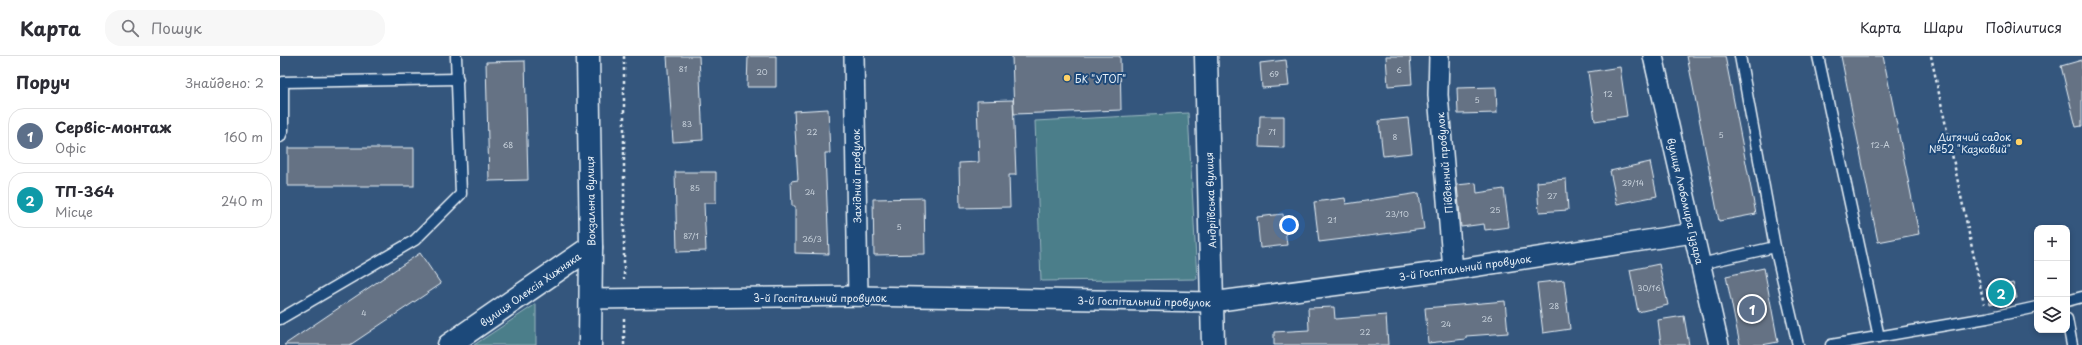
<!DOCTYPE html>
<html lang="uk">
<meta charset="utf-8">
<style>
body{margin:0;font-family:"Playpen Sans",sans-serif;background:#f7f7f7;color:#2b2b33}
.controls{position:absolute;right:12px;bottom:12px;display:grid;overflow:hidden;border-radius:8px;box-shadow:0 2px 6px #0003}
.controls button{width:36px;height:36px;display:grid;place-items:center;padding:0;border:0;border-bottom:1px solid #e1e1e2;background:#fff;color:#2b2b33;font:20px sans-serif}
.you{position:absolute;left:1009px;top:169px;width:14px;height:14px;margin:-10px;border:3px solid #fff;border-radius:50%;background:#1a73e8;box-shadow:0 0 0 6px #1a73e833}
.badge{display:grid;place-items:center;width:26px;height:26px;border-radius:50%;background:#0f766e;color:#fff;font-size:13px;font-weight:700}
.pin{position:absolute;translate:-50% -50%;border:2px solid #fff;box-shadow:0 1px 4px #0006}
.list{margin:0;padding:0;list-style:none}
h2{display:flex;justify-content:space-between;align-items:center;height:52px;margin:0;padding:0 16px;font-size:17px}
h2 small{font-size:13px;font-weight:400;color:#7c7c81}
.list li{display:grid;grid-template-columns:26px 1fr auto;gap:12px;align-items:center;box-sizing:border-box;height:56px;margin:0 8px 8px;padding:0 8px;border:1px solid #e1e1e2;border-radius:16px}
.list b{display:block;font-size:15px;white-space:nowrap}
.list p{margin:0;font-size:13px;white-space:nowrap;color:#7c7c81}
.list em{font-size:13px;font-style:normal;color:#7c7c81}
.icon{flex:none;width:22px;height:22px;fill:none;stroke:currentColor;stroke-width:2;stroke-linecap:round;stroke-linejoin:round}
.map{position:relative;flex:none;width:1802px;height:289px;overflow:hidden}
header{display:flex;align-items:center;gap:24px;box-sizing:border-box;height:56px;padding:0 20px;background:#fff;border-bottom:1px solid #e1e1e2}
header strong{font-size:19px}
nav{display:flex;gap:22px;margin-inline-start:auto;font-size:14px}
.search{width:280px;height:36px;background:#f7f7f7;display:flex;align-items:center;gap:10px;box-sizing:border-box;padding:0 14px;border-radius:16px;color:#7c7c81;font-size:15px}
main{display:flex}
aside{flex:1;background:#fff}
.map>svg:first-child{display:block}
.green{fill:#4c7e8a;stroke:#9ab8c1}
.building{fill:#657284;stroke:#e8f1f8}
.lines{fill:none;stroke-linecap:round;stroke-linejoin:round}
.service-casing{stroke:#e8f1f8;stroke-width:13}
.minor-casing{stroke:#e8f1f8;stroke-width:22}
.tertiary-casing{stroke:#e8f1f8;stroke-width:25}
.secondary-casing{stroke:#e8f1f8;stroke-width:25}
.path{stroke:#e8f1f8;stroke-width:2.5;stroke-dasharray:3 3;stroke-linecap:butt}
.service{stroke:#1f4a7a;stroke-width:10}
.minor{stroke:#1f4a7a;stroke-width:19}
.tertiary{stroke:#1f4a7a;stroke-width:22}
.secondary{stroke:#1f4a7a;stroke-width:22}
.poi-dot{fill:#ffd166;stroke:#1f4a7a;stroke-width:1.5}
.labels{text-anchor:middle;dominant-baseline:central;stroke-width:4;stroke-linejoin:round;paint-order:stroke}
.number-label{font-size:8px;fill:#c7d1db}
.poi-label{font-size:10px;fill:#e8f1f8;stroke:#1f4a7a;text-anchor:start}
.street-label{font-size:10px;fill:#e8f1f8;stroke:#1f4a7a}
</style>
<header>
<strong>Карта</strong>
<div class="search"><svg class="icon" aria-label="search" viewBox="0 0 24 24"><circle cx="10" cy="10" r="6"/><path d="M15 15l6 6"/></svg>Пошук</div>
<nav><a>Карта</a><a>Шари</a><a>Поділитися</a></nav>
</header>
<main>
<aside>
<h2>Поруч<small>Знайдено: 2</small></h2>
<ul class="list">
<li><span class="badge" style="background:#5c6f8a">1</span><div><b>Сервіс-монтаж</b><p>Офіс</p></div><em>160 m</em></li>
<li><span class="badge" style="background:#0f9aa8">2</span><div><b>ТП-364</b><p>Місце</p></div><em>240 m</em></li>
</ul>
</aside>
<div class="map">
<svg width="1802" height="289" viewBox="0 0 1802 289">
<rect width="100%" height="100%" fill="#34567d"/>
<filter id="ink" filterUnits="userSpaceOnUse"><feTurbulence type="fractalNoise" baseFrequency=".025" numOctaves="2"/><feDisplacementMap in="SourceGraphic" scale="8" xChannelSelector="R" yChannelSelector="G"/><feConvolveMatrix kernelMatrix="1 2 1 2 8 2 1 2 1" color-interpolation-filters="sRGB"/></filter>
<g filter="url(#ink)">
<!-- green -->
<g class="green">
<polygon points="908,57 917,223 761,225 755,65"/>
<polygon points="256,248 256,289 194,289"/>
</g>
<!-- building -->
<g class="building">
<polygon points="387,0 419,0 423,84 393,86"/>
<polygon points="468,0 496,0 496,31 467,31"/>
<polygon points="732,0 840,0 841,54 734,58"/>
<polygon points="1106,0 1130,0 1132,28 1108,30"/>
<polygon points="1407,0 1445,0 1476,158 1439,165"/>
<polygon points="1561,0 1603,0 1639,178 1598,186"/>
<polygon points="1006,4 1009,30 982,32 980,7"/>
<polygon points="1802,4 1802,70 1796,71 1781,10"/>
<polygon points="245,5 248,124 209,125 206,6"/>
<polygon points="1340,11 1347,60 1315,65 1308,16"/>
<polygon points="1216,31 1217,57 1178,58 1177,32"/>
<polygon points="733,44 736,119 729,119 730,151 680,152 679,107 699,106 697,45"/>
<polygon points="548,53 550,97 545,97 549,198 515,197 515,150 512,150 511,125 518,124 514,55"/>
<polygon points="980,60 1004,60 1004,92 979,91"/>
<polygon points="1128,62 1132,97 1103,100 1099,65"/>
<rect x="8" y="92" width="126" height="38"/>
<polygon points="1370,106 1377,140 1337,148 1330,115"/>
<polygon points="395,116 436,116 436,147 424,147 426,195 397,196"/>
<polygon points="1286,123 1288,154 1259,156 1257,126"/>
<polygon points="1196,127 1197,137 1224,133 1229,171 1205,174 1204,168 1181,171 1177,129"/>
<polygon points="1139,137 1144,173 1039,186 1034,146 1065,142 1066,148"/>
<polygon points="644,142 645,198 594,199 593,143"/>
<polygon points="1003,158 1007,189 980,192 977,161"/>
<polygon points="140,197 161,228 70,289 4,289"/>
<polygon points="1379,208 1388,249 1358,256 1350,214"/>
<polygon points="1484,212 1498,286 1482,289 1460,289 1446,220"/>
<polygon points="1284,224 1290,273 1263,277 1257,227"/>
<polygon points="1733,227 1737,242 1710,248 1706,233"/>
<polygon points="1225,245 1228,277 1186,280 1186,283 1148,287 1145,252"/>
<polygon points="1054,251 1055,263 1106,259 1108,289 994,289 994,276 1029,274 1028,252"/>
<polygon points="1404,260 1409,289 1381,289 1378,264"/>
</g>
<g class="lines">
<defs>
<g id="service">
<polyline points="1460,0 1495,191 1518,289"/>
<polyline points="1538,0 1599,281"/>
<polyline points="0,81 3,74 3,26 178,23"/>
<polyline points="1420,208 1495,191"/>
<polyline points="1787,245 1802,241"/>
<polyline points="0,263 135,184 181,138 176,0"/>
<polyline points="1787,263 1792,289"/>
<polyline points="1551,289 1707,262 1757,251"/>
</g>
<g id="minor">
<polyline points="574,0 578,240"/>
<polyline points="1159,0 1158,39 1173,214"/>
<polyline points="1373,0 1439,289"/>
<polyline points="310,243 578,240 932,246 1173,214 1413,177"/>
</g>
<g id="tertiary">
<polyline points="926,0 933,289"/>
<polyline points="169,289 311,191"/>
</g>
<polyline id="secondary" points="308,0 311,191 310,289"/>
</defs>
<!-- service casing -->
<use href="#service" class="service-casing"/>
<!-- minor casing -->
<use href="#minor" class="minor-casing"/>
<!-- tertiary casing -->
<use href="#tertiary" class="tertiary-casing"/>
<!-- secondary casing -->
<use href="#secondary" class="secondary-casing"/>
<!-- path -->
<g class="path">
<polyline points="344,0 344,223"/>
<polyline points="1651,0 1704,248"/>
<polyline points="344,289 344,260"/>
</g>
<!-- service -->
<use href="#service" class="service"/>
<!-- minor -->
<use href="#minor" class="minor"/>
<!-- tertiary -->
<use href="#tertiary" class="tertiary"/>
<!-- secondary -->
<use href="#secondary" class="secondary"/>
</g>
</g>
<!-- markers -->
<g class="poi-dot">
<circle cx="787" cy="22" r="4"/>
<circle cx="1739" cy="86" r="4"/>
</g>
<g class="labels">
<!-- number labels -->
<g class="number-label">
<text x="403" y="13">81</text>
<text x="1119" y="14">6</text>
<text x="482" y="16">20</text>
<text x="994" y="18">69</text>
<text x="1328" y="38">12</text>
<text x="1197" y="44">5</text>
<text x="407" y="68">83</text>
<text x="532" y="76">22</text>
<text x="992" y="76">71</text>
<text x="1441" y="79">5</text>
<text x="1115" y="81">8</text>
<text x="228" y="89">68</text>
<text x="1600" y="89">12-А</text>
<text x="1353" y="127">29/14</text>
<text x="415" y="132">85</text>
<text x="530" y="136">24</text>
<text x="1272" y="140">27</text>
<text x="1215" y="154">25</text>
<text x="1117" y="158">23/10</text>
<text x="1052" y="164">21</text>
<text x="619" y="171">5</text>
<text x="411" y="180">87/1</text>
<text x="532" y="183">26/3</text>
<text x="1369" y="232">30/16</text>
<text x="1274" y="250">28</text>
<text x="84" y="257">4</text>
<text x="1207" y="263">26</text>
<text x="1166" y="268">24</text>
<text x="1085" y="276">22</text>
</g>
<!-- poi labels -->
<g class="poi-label">
<text x="795" y="22">БК "УТОГ"</text>
<text x="1731" y="80" text-anchor="end">Дитячий садок<tspan x="1731" dy="12">№52 "Казковий"</tspan></text>
</g>
<!-- street labels -->
<g class="street-label">
<text transform="translate(1164 107) rotate(-95)">Південний провулок</text>
<text transform="translate(576 120) rotate(-91)">Західний провулок</text>
<text transform="translate(930 144) rotate(-92)">Андріївська вулиця</text>
<text transform="translate(310 145) rotate(-91)">Вокзальна вулиця</text>
<text transform="translate(1406 145) rotate(77)">вулиця Любомира Гузара</text>
<text transform="translate(1185 211) rotate(-8)">3-й Госпітальний провулок</text>
<text transform="translate(250 233) rotate(-35)">вулиця Олексія Хижняка</text>
<text x="540" y="241">3-й Госпітальний провулок</text>
<text transform="translate(864 245) rotate(1)">3-й Госпітальний провулок</text>
</g>
</g>
</svg>
<div class="controls">
<button>+</button>
<button>−</button>
<button><svg class="icon" aria-label="layers" viewBox="0 0 24 24"><path d="M12 4l9 5-9 5-9-5zM3 14l9 5 9-5"/></svg></button>
</div>
<div class="you"></div>
<div class="pin badge" style="left:1472px;top:253px;background:#5c6f8a">1</div>
<div class="pin badge" style="left:1721px;top:237px;background:#0f9aa8">2</div>
</div>
</main>
